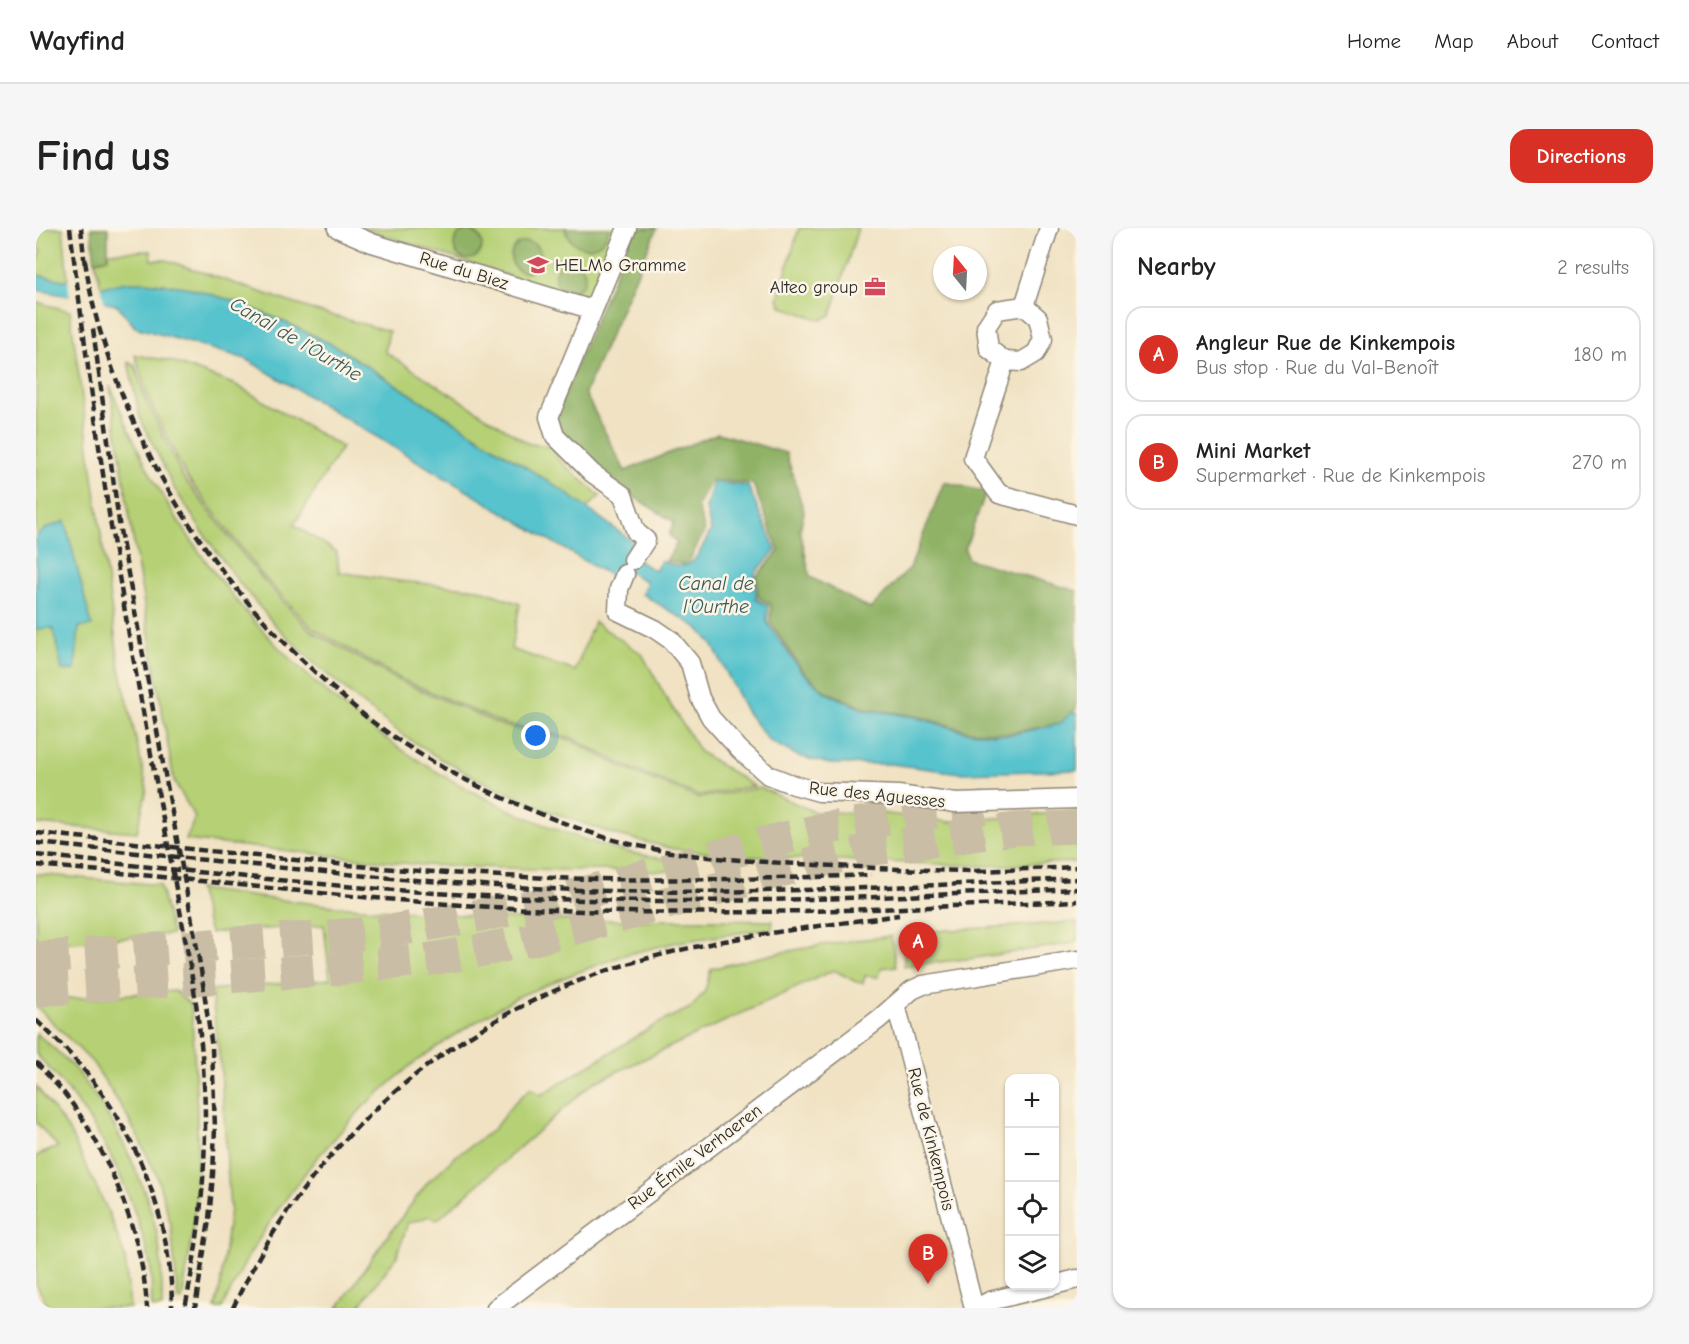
<!DOCTYPE html>
<meta charset="utf-8">
<style>
body{margin:0;font-family:"Comic Neue",sans-serif;background:#f6f6f6;color:#222}
.controls{position:absolute;right:18px;bottom:18px;display:grid;overflow:hidden;border-radius:12px;box-shadow:0 2px 4px #0004}
.controls button{width:54px;height:54px;display:grid;place-items:center;padding:0;border:0;border-bottom:2px solid #e0e0e0;background:#fff;color:#222;font:30px sans-serif}
.compass{position:absolute;left:897px;top:18px;width:54px;height:54px;border-radius:50%;background:#fff;box-shadow:0 2px 4px #0004;rotate:342deg}
.you{position:absolute;left:500px;top:508px;width:21px;height:21px;margin:-15px;border:4px solid #fff;border-radius:50%;background:#1a73e8;box-shadow:0 0 0 9px #1a73e833}
.badge{display:grid;place-items:center;width:39px;height:39px;border-radius:50%;background:#d93025;color:#fff;font-size:20px;font-weight:700}
.pin{position:absolute;translate:-50% -50px;filter:drop-shadow(0 2px 3px #0008)}
.pin::after{content:'';position:absolute;top:32px;width:21px;height:18px;background:inherit;clip-path:polygon(0 0,100% 0,50% 100%)}
.list{margin:0;padding:0;list-style:none}
h2{display:flex;justify-content:space-between;align-items:center;height:78px;margin:0;padding:0 24px;font-size:26px}
h2 small{font-size:20px;font-weight:400;color:#767676}
.list li{display:grid;grid-template-columns:39px 1fr auto;gap:18px;align-items:center;box-sizing:border-box;height:96px;margin:0 12px 12px;padding:0 12px;border:2px solid #e0e0e0;border-radius:18px}
.list b{display:block;font-size:22px;white-space:nowrap}
.list p{margin:0;font-size:20px;white-space:nowrap;color:#767676}
.list em{font-size:20px;font-style:normal;color:#767676}
.icon{flex:none;width:33px;height:33px;fill:none;stroke:currentColor;stroke-width:2;stroke-linecap:round;stroke-linejoin:round}
.map{position:relative;flex:none;width:1041px;height:1080px;overflow:hidden;border-radius:18px}
header{display:flex;align-items:center;gap:36px;box-sizing:border-box;height:84px;padding:0 30px;background:#fff;border-bottom:2px solid #e0e0e0}
header strong{font-size:28px}
nav{display:flex;gap:33px;margin-inline-start:auto;font-size:21px}
.intro{display:flex;align-items:center;justify-content:space-between;box-sizing:border-box;height:144px;padding:0 36px}
h1{margin:0;font-size:42px}
.button{padding:15px 27px;border-radius:18px;background:#d93025;color:#fff;font-size:21px;font-weight:700}
main{display:flex;gap:36px;padding:0 36px}
aside{flex:1;background:#fff;border-radius:18px;box-shadow:0 2px 4px #0004}
.map>svg:first-child{display:block}
.green{fill:#b5d075;stroke:#707e50;stroke-width:1.5;fill-rule:evenodd}
.forest{fill:#90b266;stroke:#5e6e48;stroke-width:1.5}
.water{fill:#56c3cd;stroke:#40777c;stroke-width:1.5}
.pier{fill:#f0e2c3}
.lines{fill:none;stroke-linecap:round;stroke-linejoin:round}
.highway-tunnel{stroke:#c9bda5;stroke-width:33;stroke-dasharray:33 16;stroke-linecap:butt}
.street-casing{stroke:#8e8677;stroke-width:21}
.street{stroke:#fff;stroke-width:18}
.rail{stroke:#2b2b2b;stroke-width:4.5;stroke-dasharray:9 4.5;stroke-linecap:butt}
.labels{text-anchor:middle;dominant-baseline:central;stroke-width:5;stroke-linejoin:round;paint-order:stroke}
.poi-label{font-size:18px;fill:#2b2b2b;stroke:#fcf5e5;text-anchor:start}
.street-label{font-size:18px;fill:#2b2b2b;stroke:#fcf5e5}
.water-label{font-size:20px;font-style:italic;fill:#38595c;stroke:#fcf5e5}
</style>
<header>
<strong>Wayfind</strong>
<nav><a>Home</a><a>Map</a><a>About</a><a>Contact</a></nav>
</header>
<div class="intro"><h1>Find us</h1><a class="button">Directions</a></div>
<main>
<div class="map">
<svg width="1041" height="1080" viewBox="0 0 1041 1080">
<rect width="100%" height="100%" fill="#fcf5e5"/>
<filter id="ink" filterUnits="userSpaceOnUse"><feTurbulence type="fractalNoise" baseFrequency=".0167" numOctaves="2"/><feDisplacementMap in="SourceGraphic" scale="12" xChannelSelector="R" yChannelSelector="G"/><feConvolveMatrix kernelMatrix="1 2 1 2 8 2 1 2 1" color-interpolation-filters="sRGB"/></filter>
<filter id="wash" filterUnits="userSpaceOnUse"><feTurbulence type="fractalNoise" baseFrequency=".008" numOctaves="4" result="noise"/><feDisplacementMap in="SourceGraphic" scale="24" xChannelSelector="R" yChannelSelector="G"/><feGaussianBlur stdDeviation="1.35" result="paint"/><feColorMatrix in="noise" values="0 0 0 0 0 0 0 0 0 0 0 0 0 0 0 0 0 1.4 0 .05"/><feComposite in="paint" operator="in"/></filter>
<g filter="url(#wash)">
<rect width="100%" height="100%" fill="#f0e2c3"/>
<!-- green -->
<g class="green">
<polygon points="5,0 27,0 32,53 0,47 0,38 5,22 1,21"/>
<path d="M325,0H529L531,7L572,4L573,0H582L552,73ZM505,29L501,38L489,44L479,40L475,31Z"/>
<polygon points="763,0 822,0 795,87 785,92 746,79 742,70"/>
<polygon points="115,23 116,32 130,32 283,84 353,103 349,124 493,216 516,218 522,231 564,268 550,281 526,262 299,118 255,97 204,75 150,59 109,54 65,59 59,33 72,30 72,24"/>
<polygon points="0,74 34,83 83,436 111,561 101,604 0,596"/>
<polygon points="99,127 135,133 200,157 306,219 258,297 301,324 303,344 363,353 443,361 484,376 475,421 539,443 558,394 606,426 632,473 664,524 718,558 663,568 587,537 536,510 468,496 363,450 276,400 226,347 150,248 112,170"/>
<polygon points="92,134 99,138 109,170 147,249 224,348 274,402 362,452 467,498 535,512 586,539 662,570 725,560 779,584 845,585 913,594 1041,583 1041,634 948,638 701,628 638,621 577,606 507,581 440,550 403,530 368,508 323,473 278,435 239,397 205,357 170,309 138,260 104,190"/>
<path d="M74,158C90,194 106,234 127,268C228,438 382,561 572,619C598,627 633,631 661,636V643L528,642L385,637L150,612L159,589L138,553L95,299Z"/>
<path d="M0,646L124,657L136,706L25,715L28,771L139,763L155,777C159,837 163,897 161,958C159,996 152,1034 146,1072H142L135,997L121,948L103,911L87,881L57,835L0,778Z"/>
<polygon points="162,661 228,670 298,678 495,692 679,692 737,693 736,700 642,714 588,727 527,750 481,769 417,808 375,837 328,878 279,932 243,980 213,1027 186,1080 179,1080 184,1059 194,981 185,842 175,762 294,751 288,697 174,705"/>
<polygon points="1041,694 1041,711 1038,715 939,730 868,738 868,705"/>
<path d="M855,708L860,738L845,740L843,749L829,748L827,755L820,754L798,742L557,855L401,992L394,988L372,995L361,1028L322,1080H302L350,1010L392,954L420,928L457,902L477,876L495,860L505,867L619,797L656,779L669,763L675,741C735,725 794,714 855,708Z"/>
<path d="M0,805C12,816 27,827 37,839C76,884 110,953 122,1011C126,1034 126,1057 126,1080H116C115,1068 116,1055 115,1043C113,1025 106,1006 101,990C78,924 48,876 0,826Z"/>
<polygon points="0,858 32,901 72,983 89,1029 94,1080 13,1080 0,1056 0,928 22,919 0,894"/>
</g>
<!-- forest -->
<g class="forest">
<polygon points="55,0 72,0 72,30 59,33"/>
<path d="M529,0H573C568,27 535,26 529,0Z"/>
<polygon points="598,0 621,0 549,165 589,243 682,205 750,225 768,284 764,301 774,349 834,381 874,340 908,254 950,264 929,321 932,331 1041,363 1040,481 1023,496 973,505 932,503 880,488 829,480 789,463 766,442 734,394 735,377 722,369 721,348 743,323 717,256 676,252 661,278 669,302 651,337 630,333 641,315 633,307 638,294 590,264 559,241 526,205 519,188"/>
<circle cx="432" cy="17" r="14"/>
<circle cx="490" cy="29" r="15"/>
<circle cx="534" cy="48" r="15"/>
</g>
<!-- water -->
<g class="water">
<path d="M0,47L65,59L91,54H109L150,59L204,75L255,97L299,118L526,262L597,314L590,325L619,343L625,333C659,348 660,328 675,303L670,280L677,254L712,258L740,322L719,345L720,371L732,378L731,394L764,442L790,465L827,481L879,489L931,504L973,507L1023,496L1035,485H1041V542L924,545L855,536H794L762,528L733,513L710,483L676,416L662,400L606,366L611,354L583,338L576,347L562,341L210,131L99,99L81,77L0,62Z"/>
<polygon points="29,293 56,398 43,399 39,442 26,442 17,400 0,401 0,308 11,300"/>
</g>
<!-- pier -->
<polygon class="pier" points="32,50 64,56 69,78 34,72"/>
</g>
<g filter="url(#ink)">
<g class="lines">
<!-- highway-tunnel -->
<g class="highway-tunnel">
<polyline points="0,730 349,704 503,677 732,614 792,600 891,585 958,579"/>
<polyline points="0,762 288,742 389,732 442,723 494,712 581,689 744,643 832,622 979,601 1041,599"/>
</g>
<defs>
<g id="street">
<polyline points="301,0 336,15 557,82"/>
<polyline points="591,0 513,189 519,208 556,245 587,267 600,304 610,312 597,332"/>
<polygon points="988,78 1002,90 1007,111 1000,125 985,134 969,133 953,121 950,99 961,82"/>
<polyline points="988,78 1013,0"/>
<polyline points="969,133 937,230 963,266 1041,287"/>
<polyline points="589,346 583,361 582,383 619,401 635,412 654,435 664,470 675,490 704,522 732,547 758,557 783,564 862,567 920,575 1041,571"/>
<polyline points="858,778 863,788 938,1080"/>
<polyline points="1018,1057 1041,1051"/>
<polyline points="460,1080 843,791 876,762 887,757 1041,732"/>
<polyline points="940,1080 954,1073 1015,1058"/>
</g>
</defs>
<!-- street casing -->
<use href="#street" class="street-casing"/>
<!-- street -->
<use href="#street" class="street"/>
<!-- rail -->
<g class="rail">
<path d="M34,0C52,143 71,287 97,429C111,506 126,584 140,661C152,726 165,790 168,856C172,931 164,1007 149,1080"/>
<polyline points="45,0 49,39"/>
<path d="M49,33C53,58 58,85 66,109C108,247 190,368 299,462C314,475 329,489 345,500C389,532 438,558 488,579C517,591 547,603 578,612C645,630 713,633 781,637C838,640 894,643 950,643"/>
<polyline points="57,101 84,302 165,742 176,820 179,900 177,946 173,992 159,1080"/>
<path d="M0,605C149,619 297,639 446,647C576,654 705,652 835,647"/>
<path d="M0,615C172,631 344,653 517,661C691,669 867,658 1041,651"/>
<path d="M0,627C172,645 344,665 517,671C692,677 867,668 1041,661"/>
<path d="M0,637C172,652 344,675 517,682C692,689 866,680 1041,673"/>
<polyline points="943,643 1041,639"/>
<path d="M0,792C23,814 44,835 62,860C108,922 136,1003 136,1080"/>
<path d="M0,834C9,845 19,854 28,865C73,922 107,1007 111,1080"/>
<path d="M197,1080C268,922 406,798 570,743C664,711 765,701 863,687"/>
</g>
</g>
</g>
<!-- icons -->
<defs>
<symbol id="school-bare" viewBox="-9 -9 18 18"><path d="M0-5L7-2L0 1L-7-2ZM-4 1L0 2.5L4 1V4Q0 6-4 4Z" fill="#d1495b" stroke="#fcf5e5" stroke-width="2.5" paint-order="stroke"/></symbol>
<symbol id="office-bare" viewBox="-9 -9 18 18"><path d="M-6-3h4V-5.5h4V-3h4V5H-6ZM-1-4.5V-3h2v-1.5ZM-6 0V1H6V0Z" fill="#d1495b" stroke="#fcf5e5" stroke-width="2.5" paint-order="stroke"/></symbol>
</defs>
<g fill-rule="evenodd">
<use href="#school-bare" x="487" y="22" width="30" height="30"/>
<use href="#office-bare" x="824" y="44" width="30" height="30"/>
</g>
<g class="labels">
<!-- poi labels -->
<g class="poi-label">
<text x="519" y="37">HELMo Gramme</text>
<text x="822" y="59" text-anchor="end">Alteo group</text>
</g>
<!-- street labels -->
<g class="street-label">
<text transform="translate(428 43) rotate(17)">Rue du Biez</text>
<text transform="translate(841 567) rotate(6)">Rue des Aguesses</text>
<text transform="translate(895 911) rotate(76)">Rue de Kinkempois</text>
<text transform="translate(659 929) rotate(-37)">Rue Émile Verhaeren</text>
</g>
<!-- water labels -->
<g class="water-label">
<text transform="translate(260 111) rotate(30)">Canal de l'Ourthe</text>
<text x="680" y="355">Canal de<tspan x="680" dy="23">l'Ourthe</tspan></text>
</g>
</g>
</svg>
<div class="controls">
<button>+</button>
<button>−</button>
<button><svg class="icon" aria-label="locate" viewBox="0 0 24 24"><circle cx="12" cy="12" r="6"/><path d="M12 2v4M12 18v4M2 12h4M18 12h4"/></svg></button>
<button><svg class="icon" aria-label="layers" viewBox="0 0 24 24"><path d="M12 4l9 5-9 5-9-5zM3 14l9 5 9-5"/></svg></button>
</div>
<svg class="compass" viewBox="-18 -18 36 36"><path d="M0-13l5 13h-10z" fill="#e53935"/><path d="M0 13l5-13h-10z" fill="#767676"/></svg>
<div class="you"></div>
<div class="pin badge" style="left:882px;top:744px">A</div>
<div class="pin badge" style="left:892px;top:1056px">B</div>
</div>
<aside>
<h2>Nearby<small>2 results</small></h2>
<ul class="list">
<li><span class="badge">A</span><div><b>Angleur Rue de Kinkempois</b><p>Bus stop · Rue du Val-Benoît</p></div><em>180 m</em></li>
<li><span class="badge">B</span><div><b>Mini Market</b><p>Supermarket · Rue de Kinkempois</p></div><em>270 m</em></li>
</ul>
</aside>
</main>
